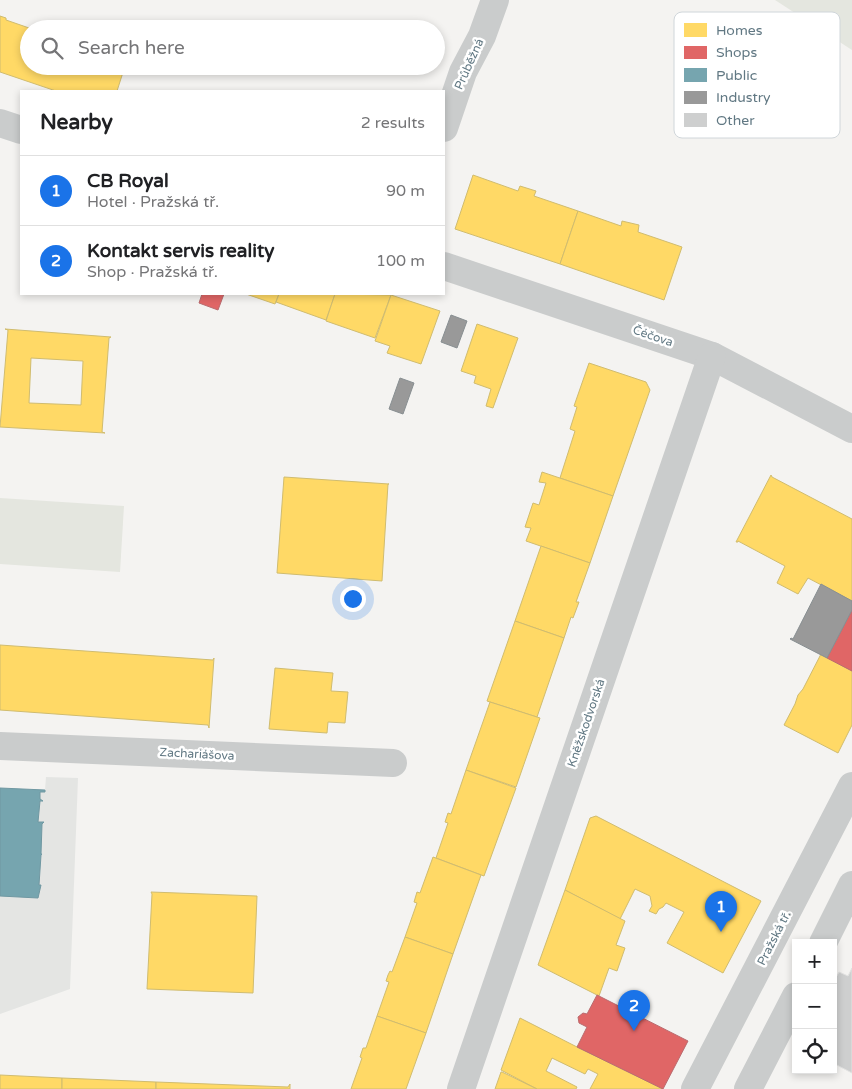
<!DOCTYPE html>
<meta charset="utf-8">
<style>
body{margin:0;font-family:"Varela Round",sans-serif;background:#f2f2f2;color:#202124}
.controls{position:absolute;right:15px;bottom:15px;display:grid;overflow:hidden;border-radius:0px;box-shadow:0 2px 8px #0003}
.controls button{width:45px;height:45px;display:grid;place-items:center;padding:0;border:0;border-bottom:1px solid #e0e0e0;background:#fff;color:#202124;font:25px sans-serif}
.you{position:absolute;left:352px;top:598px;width:18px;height:18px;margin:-12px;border:4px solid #fff;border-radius:50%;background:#1a73e8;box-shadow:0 0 0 8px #1a73e833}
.badge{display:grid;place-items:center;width:32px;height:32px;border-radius:50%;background:#1a73e8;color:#fff;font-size:16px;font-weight:700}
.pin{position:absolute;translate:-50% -41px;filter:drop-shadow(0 1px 2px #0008)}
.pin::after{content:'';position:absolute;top:26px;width:18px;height:15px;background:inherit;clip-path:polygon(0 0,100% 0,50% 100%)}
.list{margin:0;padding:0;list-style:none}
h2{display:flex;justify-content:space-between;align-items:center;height:65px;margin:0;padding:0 20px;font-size:21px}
h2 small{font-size:16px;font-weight:400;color:#757577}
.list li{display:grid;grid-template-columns:32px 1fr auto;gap:15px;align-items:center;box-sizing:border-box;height:70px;padding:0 20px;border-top:1px solid #e0e0e0}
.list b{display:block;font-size:19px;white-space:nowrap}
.list p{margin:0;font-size:16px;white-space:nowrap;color:#757577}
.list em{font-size:16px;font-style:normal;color:#757577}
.icon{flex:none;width:28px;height:28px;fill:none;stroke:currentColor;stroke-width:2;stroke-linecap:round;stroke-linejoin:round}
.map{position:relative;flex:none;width:852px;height:1089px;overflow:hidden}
.search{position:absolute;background:#fff;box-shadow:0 2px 8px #0003;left:20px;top:20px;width:425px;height:55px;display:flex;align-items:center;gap:12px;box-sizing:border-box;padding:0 18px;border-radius:28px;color:#757577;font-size:19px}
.panel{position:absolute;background:#fff;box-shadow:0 2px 8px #0003;left:20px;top:90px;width:425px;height:205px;border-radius:0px}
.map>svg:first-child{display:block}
.built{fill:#e4e5e3}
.green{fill:#e4e6df}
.homes{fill:#ffd966;stroke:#d0bc6f;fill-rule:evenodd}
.shops{fill:#e06666;stroke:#ba6b6f}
.public{fill:#76a5af;stroke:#7098a2}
.industry{fill:#999;stroke:#888f92}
.building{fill:#cecfcf;stroke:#e2e2e1}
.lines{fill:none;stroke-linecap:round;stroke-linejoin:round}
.minor{stroke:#cacccc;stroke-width:28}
.tertiary{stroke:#cacccc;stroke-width:28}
.labels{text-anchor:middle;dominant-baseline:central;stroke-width:5;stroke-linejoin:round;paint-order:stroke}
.street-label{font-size:12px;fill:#617883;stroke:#fff}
.key{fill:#fff;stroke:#d0d6da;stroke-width:1}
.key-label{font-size:14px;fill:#617883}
</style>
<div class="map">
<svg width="852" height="1089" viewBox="0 0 852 1089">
<rect width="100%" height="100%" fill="#f4f3f1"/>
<!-- built -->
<polygon class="built" points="46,777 78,778 70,989 0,1014 0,788 45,790"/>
<!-- green -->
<g class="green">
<polygon points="775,0 852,0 852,50"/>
<polygon points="0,498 124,506 120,572 0,564"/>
</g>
<!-- homes -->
<g class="homes">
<polygon points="0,16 6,18 6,20 32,29 29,29 29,66 125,66 117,91 56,91 0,72"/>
<polygon points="473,175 518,191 520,186 536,191 534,196 578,211 560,264 455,229"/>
<polygon points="578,211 621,226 622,221 639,225 638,232 682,247 664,300 560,264"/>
<polygon points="246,294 279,294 275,304"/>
<polygon points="279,294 335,294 326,320 276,302"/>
<polygon points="335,294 391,295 375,338 326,321"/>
<polygon points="391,295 440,311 421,364 387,353 390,346 375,341"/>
<polygon points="477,324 518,338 493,408 486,406 491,389 474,383 476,376 461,371"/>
<path d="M5,329L111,337L109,338L102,432L105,433L0,427L8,330ZM31,358L83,361L81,405L29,403Z"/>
<polygon points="589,363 646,382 650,390 613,496 560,478 575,431 570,429 577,407 574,406"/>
<polygon points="542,472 613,496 590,563 526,541 531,528 525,527 533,503 539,505 546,483 539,482"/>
<polygon points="771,475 772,477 852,519 852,601 808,578 798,594 777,583 785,566 738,541 738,542 736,542"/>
<polygon points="284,477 389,484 388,484 382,581 277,573"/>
<polygon points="541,546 590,563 576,602 579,602 573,618 571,617 564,638 515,621"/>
<polygon points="515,621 564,638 537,717 487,701"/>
<polygon points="0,645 213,660 214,658 209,728 208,725 0,710"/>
<polygon points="821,654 852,671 852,725 838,753 784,725 795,704 798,695 803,689"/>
<polygon points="275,668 333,673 331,691 348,692 345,723 328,722 327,733 269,729"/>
<polygon points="490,702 540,718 516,787 466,770"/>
<polygon points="466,770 516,788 484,876 436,858 448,823 445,822 448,813 451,814"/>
<polygon points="596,816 761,901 723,973 667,943 684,912 666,903 663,907 659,909 656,914 649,911 652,906 650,896 635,889 620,919 565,890 590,818"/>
<polygon points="433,857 481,875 453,954 405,937 417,903 414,902 417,892 420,893"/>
<polygon points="565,890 625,921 616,945 625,948 617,971 609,968 599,996 538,965"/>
<polygon points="151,892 257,896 253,993 147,989 152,894"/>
<polygon points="405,937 453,954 426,1033 377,1016 389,982 386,981 388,975 390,971 392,972"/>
<polygon points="377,1016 426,1033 406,1089 351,1089 362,1058 360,1057 363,1048 366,1048"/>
<polygon points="520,1018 577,1047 663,1089 590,1089 598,1074 588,1069 585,1074 552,1058 546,1071 577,1087 576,1089 537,1089 501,1070"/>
<polygon points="501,1072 502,1072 537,1089 495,1089"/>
<polygon points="0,1075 62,1078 62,1089 0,1089"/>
<polygon points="62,1078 156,1082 156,1089 62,1089"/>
<polygon points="156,1082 288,1087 290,1084 290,1089 156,1089"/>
</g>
<!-- shops -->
<g class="shops">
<polygon points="202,294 224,294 218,310 199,303"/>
<polygon points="852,610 852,671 827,658"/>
<polygon points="597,995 688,1041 663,1089 577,1047 587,1027 579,1023 578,1017 583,1013 587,1014"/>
</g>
<!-- public -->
<polygon class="public" points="0,788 45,790 45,792 40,792 40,799 43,801 40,801 38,822 44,822 42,824 41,854 42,854 41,855 39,885 41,885 38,898 0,896"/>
<!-- industry -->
<g class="industry">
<polygon points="451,315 467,321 457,348 441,342"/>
<polygon points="400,378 414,383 403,414 389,409"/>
<polygon points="821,584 852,601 852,610 827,658 790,639 791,638 793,639"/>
</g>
<!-- building -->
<polygon class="building" points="852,968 852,1073 833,1063 833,983 839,972 848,976"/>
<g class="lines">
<!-- minor -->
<g class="minor">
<polyline points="0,123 21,130"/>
<polyline points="444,128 463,72 482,36 495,0"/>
<polyline points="444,266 712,356 852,429"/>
<polyline points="0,746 393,763"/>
<polyline points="461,1089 712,356"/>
</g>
<!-- tertiary -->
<g class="tertiary">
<polyline points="823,943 852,885"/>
<polyline points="695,1089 852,786"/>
<polyline points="748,1089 796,996"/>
</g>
</g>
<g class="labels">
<!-- street labels -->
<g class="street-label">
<text transform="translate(469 64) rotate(-66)">Průběžná</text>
<text transform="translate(653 336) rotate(19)">Čéčova</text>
<text transform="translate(586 723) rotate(-71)">Kněžskodvorská</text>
<text transform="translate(197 754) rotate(3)">Zachariášova</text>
<text transform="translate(774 938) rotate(-63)">Pražská tř.</text>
</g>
</g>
<!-- legend -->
<rect x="674" y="12" width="166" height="126" rx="8" class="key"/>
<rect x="684" y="23" width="23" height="14" fill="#ffd966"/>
<rect x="684" y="46" width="23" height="13" fill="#e06666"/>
<rect x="684" y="68" width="23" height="14" fill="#76a5af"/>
<rect x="684" y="91" width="23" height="13" fill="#999"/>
<rect x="684" y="113" width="23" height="14" fill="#cecfcf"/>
<g class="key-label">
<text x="716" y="35">Homes</text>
<text x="716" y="57">Shops</text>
<text x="716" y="80">Public</text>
<text x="716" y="102">Industry</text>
<text x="716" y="125">Other</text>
</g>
</svg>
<div class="controls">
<button>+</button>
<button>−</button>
<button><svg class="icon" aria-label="locate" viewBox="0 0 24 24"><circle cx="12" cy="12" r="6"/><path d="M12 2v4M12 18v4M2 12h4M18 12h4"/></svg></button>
</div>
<div class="you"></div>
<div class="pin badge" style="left:721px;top:932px">1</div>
<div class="pin badge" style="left:634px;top:1031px">2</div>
<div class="search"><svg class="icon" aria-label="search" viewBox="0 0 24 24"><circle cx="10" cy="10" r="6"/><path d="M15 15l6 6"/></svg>Search here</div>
<section class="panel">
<h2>Nearby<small>2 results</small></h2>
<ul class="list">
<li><span class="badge">1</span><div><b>CB Royal</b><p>Hotel · Pražská tř.</p></div><em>90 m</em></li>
<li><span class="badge">2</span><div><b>Kontakt servis reality</b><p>Shop · Pražská tř.</p></div><em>100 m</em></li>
</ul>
</section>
</div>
